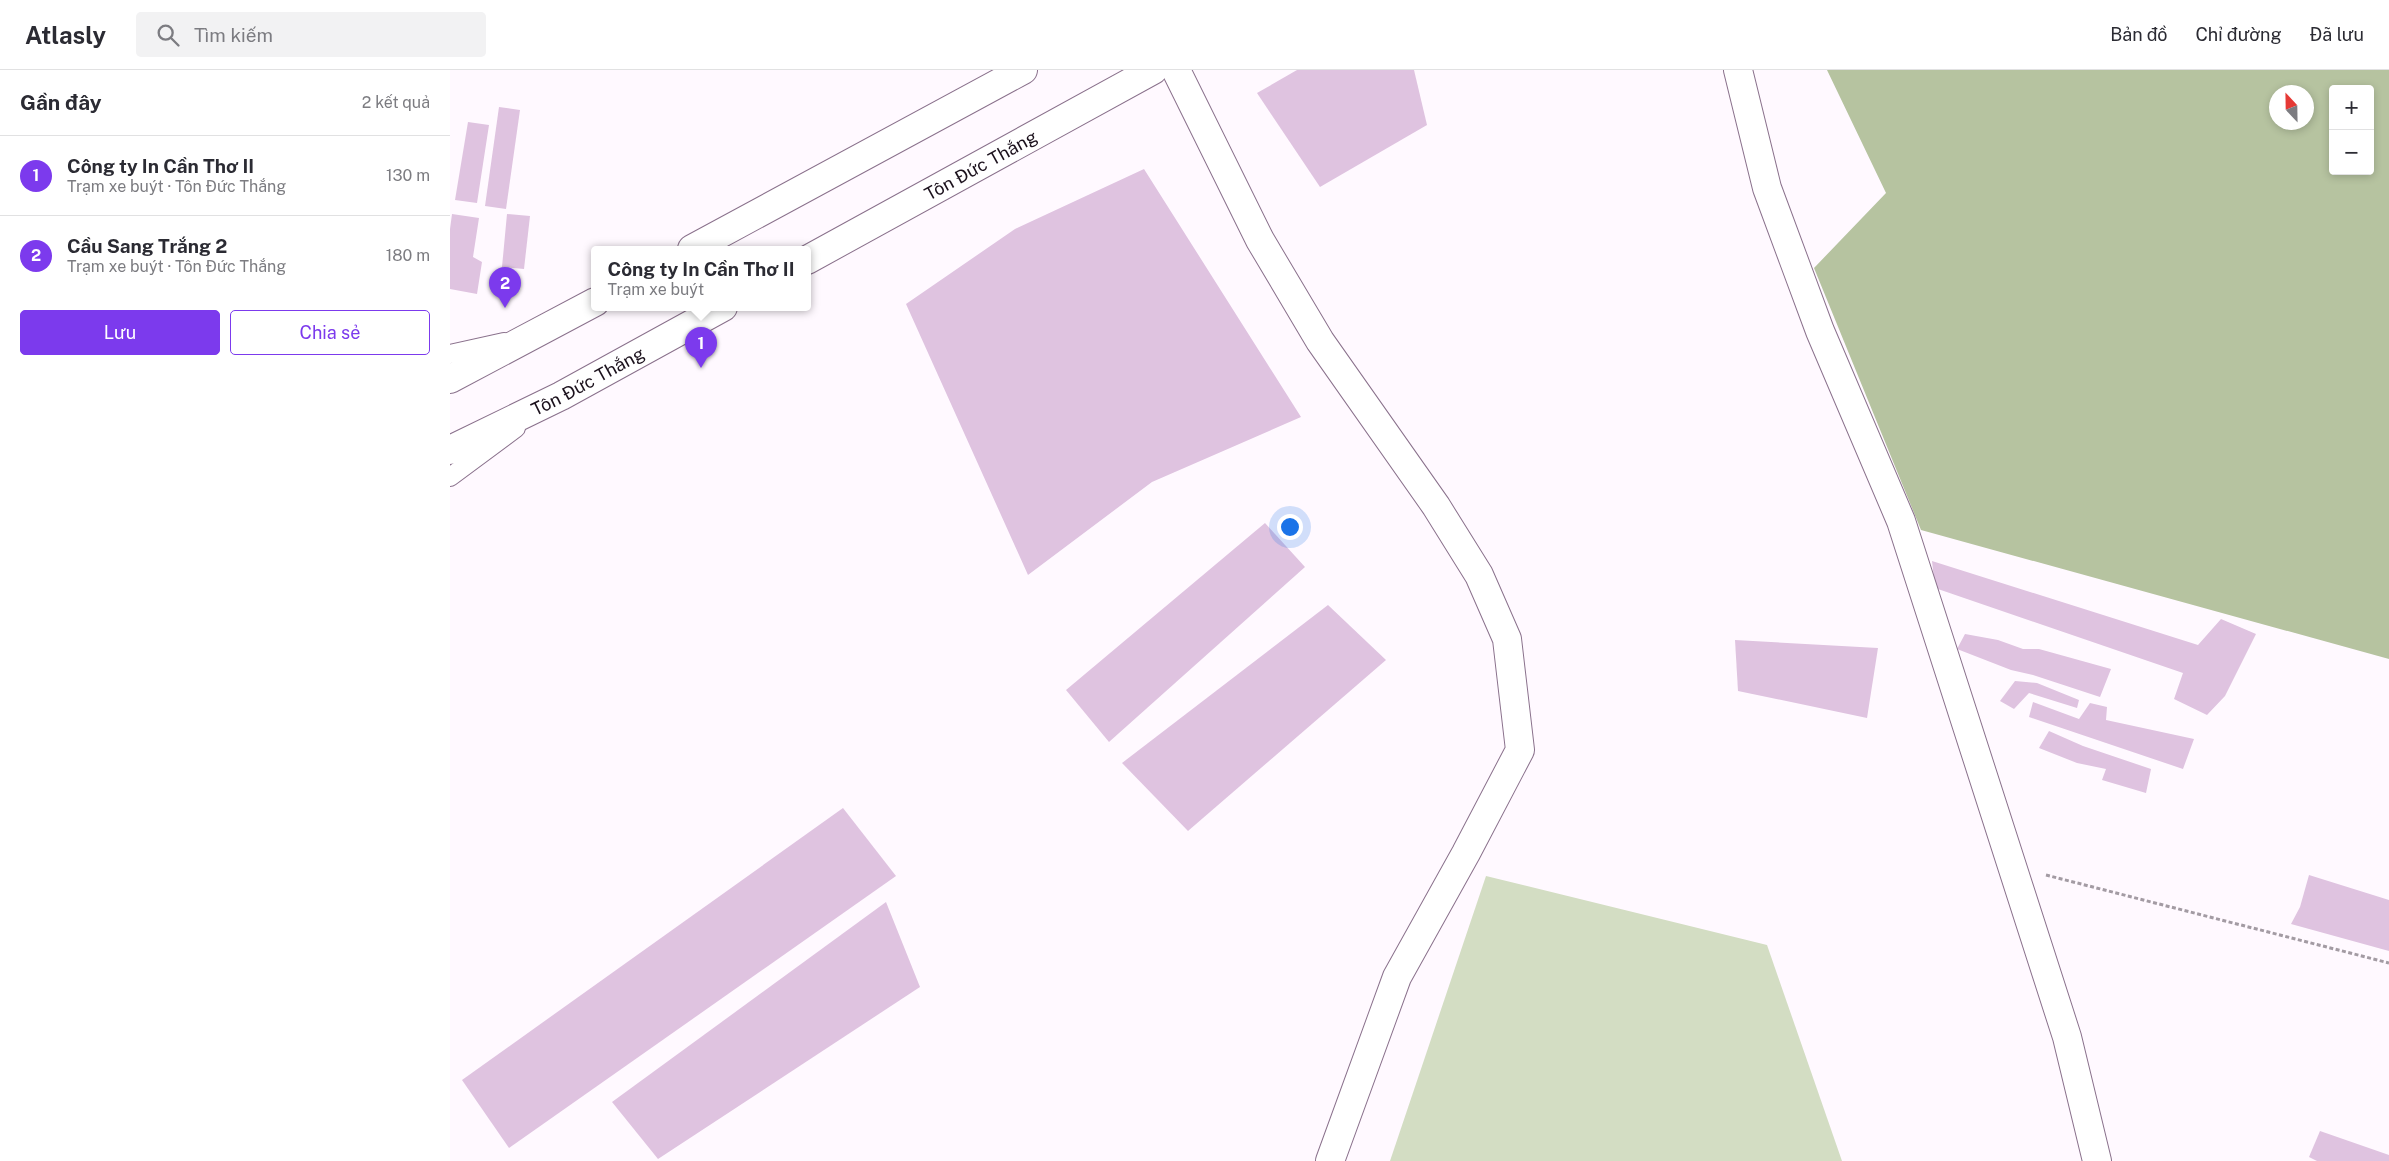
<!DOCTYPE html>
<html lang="vi">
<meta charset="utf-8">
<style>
body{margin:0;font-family:"Public Sans",sans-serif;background:#f2f2f3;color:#2b2b33}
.controls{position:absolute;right:15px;top:15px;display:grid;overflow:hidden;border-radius:5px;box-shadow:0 2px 8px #0003}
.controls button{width:45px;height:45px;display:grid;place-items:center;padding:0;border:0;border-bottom:1px solid #e1e1e2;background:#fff;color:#2b2b33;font:25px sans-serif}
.compass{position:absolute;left:1819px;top:15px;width:45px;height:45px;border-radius:50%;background:#fff;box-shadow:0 2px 8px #0003;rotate:338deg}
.you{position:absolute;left:839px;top:456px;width:18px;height:18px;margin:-12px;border:4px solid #fff;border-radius:50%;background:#1a73e8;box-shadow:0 0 0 8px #1a73e833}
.badge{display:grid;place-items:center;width:32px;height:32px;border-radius:50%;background:#7c3aed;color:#fff;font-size:16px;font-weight:700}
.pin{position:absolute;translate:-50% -41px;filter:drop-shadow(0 1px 2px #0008)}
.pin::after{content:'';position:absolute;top:26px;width:18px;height:15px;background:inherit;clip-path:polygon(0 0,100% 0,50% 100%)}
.popup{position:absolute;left:141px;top:176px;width:220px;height:65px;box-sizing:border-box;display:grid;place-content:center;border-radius:5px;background:#fff;filter:drop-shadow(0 1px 4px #0005);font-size:16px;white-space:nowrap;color:#7c7c81}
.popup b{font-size:19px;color:#2b2b33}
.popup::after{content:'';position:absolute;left:50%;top:100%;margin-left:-10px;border:10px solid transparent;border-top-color:#fff}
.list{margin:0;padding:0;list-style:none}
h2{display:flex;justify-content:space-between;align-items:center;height:65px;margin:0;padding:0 20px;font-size:21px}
h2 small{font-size:16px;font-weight:400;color:#7c7c81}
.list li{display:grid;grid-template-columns:32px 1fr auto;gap:15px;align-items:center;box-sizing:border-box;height:80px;padding:0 20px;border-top:1px solid #e1e1e2}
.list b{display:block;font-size:19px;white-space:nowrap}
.list p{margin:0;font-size:16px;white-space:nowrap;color:#7c7c81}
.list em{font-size:16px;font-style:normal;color:#7c7c81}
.actions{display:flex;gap:10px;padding:15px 20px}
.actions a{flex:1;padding:11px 0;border:1px solid #7c3aed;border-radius:5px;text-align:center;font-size:18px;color:#7c3aed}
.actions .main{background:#7c3aed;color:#fff}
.icon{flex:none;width:28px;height:28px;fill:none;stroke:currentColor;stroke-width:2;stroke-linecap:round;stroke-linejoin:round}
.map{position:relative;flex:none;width:1939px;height:1091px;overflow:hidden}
header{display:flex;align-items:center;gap:30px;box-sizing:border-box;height:70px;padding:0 25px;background:#fff;border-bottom:1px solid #e1e1e2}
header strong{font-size:24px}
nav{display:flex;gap:28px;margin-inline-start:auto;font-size:18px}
.search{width:350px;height:45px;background:#f2f2f3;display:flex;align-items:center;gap:12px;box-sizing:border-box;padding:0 18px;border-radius:5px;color:#7c7c81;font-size:19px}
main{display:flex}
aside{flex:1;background:#fff}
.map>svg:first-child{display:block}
.green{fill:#d3ddc3}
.forest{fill:#b6c3a0;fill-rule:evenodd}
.building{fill:#dfc3e0}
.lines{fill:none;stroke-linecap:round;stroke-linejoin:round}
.service-casing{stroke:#8a718c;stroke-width:20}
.minor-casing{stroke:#8a718c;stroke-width:30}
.trunk-casing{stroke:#8a718c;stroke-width:30}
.path{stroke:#a39ba3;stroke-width:3;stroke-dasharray:4 2.5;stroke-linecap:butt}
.service{stroke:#fff;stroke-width:18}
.minor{stroke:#fff;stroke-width:28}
.trunk{stroke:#fff;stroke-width:28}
.labels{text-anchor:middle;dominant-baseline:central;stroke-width:4.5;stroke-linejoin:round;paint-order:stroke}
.street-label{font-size:18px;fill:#1b111c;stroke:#fff}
</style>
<header>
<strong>Atlasly</strong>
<div class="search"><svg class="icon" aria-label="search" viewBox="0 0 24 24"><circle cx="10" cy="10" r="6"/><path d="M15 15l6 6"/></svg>Tìm kiếm</div>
<nav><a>Bản đồ</a><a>Chỉ đường</a><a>Đã lưu</a></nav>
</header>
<main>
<aside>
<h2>Gần đây<small>2 kết quả</small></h2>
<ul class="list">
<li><span class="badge">1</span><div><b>Công ty In Cần Thơ II</b><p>Trạm xe buýt · Tôn Đức Thắng</p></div><em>130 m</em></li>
<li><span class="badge">2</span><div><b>Cầu Sang Trắng 2</b><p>Trạm xe buýt · Tôn Đức Thắng</p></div><em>180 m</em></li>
</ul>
<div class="actions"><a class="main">Lưu</a><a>Chia sẻ</a></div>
</aside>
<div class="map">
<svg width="1939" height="1091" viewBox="0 0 1939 1091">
<rect width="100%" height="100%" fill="#fff9ff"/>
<!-- green -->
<polygon class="green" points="1036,806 1317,875 1392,1091 940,1091"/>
<!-- forest -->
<path class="forest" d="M1377,0H1939V589L1471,460L1364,198L1436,123ZM1883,19H1920V101H1883ZM1826,22H1856V52H1826Z"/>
<!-- building -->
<g class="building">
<polygon points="847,0 964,0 977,55 870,117 807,23"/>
<polygon points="49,37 70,40 56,139 35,136"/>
<polygon points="18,52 39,55 27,133 5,130"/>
<polygon points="694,99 851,347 702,412 578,505 456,234 565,159"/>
<polygon points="2,144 29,148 23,187 32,192 27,224 0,219 0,159"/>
<polygon points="57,144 80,146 74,199 52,197"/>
<polygon points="815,453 855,497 659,672 616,620"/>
<polygon points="1482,491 1748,575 1771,549 1806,564 1775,626 1757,645 1724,629 1733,603 1485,518"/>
<polygon points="878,535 936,590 738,761 672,693"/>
<polygon points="1515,564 1548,570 1573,579 1589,579 1661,599 1650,627 1583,605 1561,600 1507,579"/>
<polygon points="1285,570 1428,578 1417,648 1288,621"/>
<polygon points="1565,611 1587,613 1629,630 1627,638 1579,623 1564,639 1550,631"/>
<polygon points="1583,632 1629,649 1640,633 1657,637 1656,650 1744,669 1733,699 1579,647"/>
<polygon points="1599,661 1633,676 1701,699 1696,723 1652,710 1656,699 1627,693 1589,678"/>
<polygon points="393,738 446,806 59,1078 12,1010"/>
<polygon points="1859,805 1939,830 1939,881 1841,854 1850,837"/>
<polygon points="436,832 470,917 208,1089 162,1032"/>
<polygon points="1870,1061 1939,1085 1939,1091 1867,1091 1859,1087"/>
</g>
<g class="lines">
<defs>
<g id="service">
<polyline points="0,284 54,272"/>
<polyline points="0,407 66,358"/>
</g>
<g id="minor">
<polyline points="726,0 810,170 870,271 986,436 1029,505 1057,569 1070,680 1016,783 947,907 880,1091"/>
<polyline points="1288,0 1317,118 1370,261 1451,451 1617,967 1647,1091"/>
</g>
<g id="trunk">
<polyline points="242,179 573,0"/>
<path id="s1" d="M357,190L703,0"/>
<polyline points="0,309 145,232"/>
<path id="s2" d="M0,380L111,326L273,237"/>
</g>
</defs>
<!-- service casing -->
<use href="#service" class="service-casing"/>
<!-- minor casing -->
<use href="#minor" class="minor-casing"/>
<!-- trunk casing -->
<use href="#trunk" class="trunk-casing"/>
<!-- path -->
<polyline class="path" points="1596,805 1939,893"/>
<!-- service -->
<use href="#service" class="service"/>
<!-- minor -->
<use href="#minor" class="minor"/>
<!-- trunk -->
<use href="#trunk" class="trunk"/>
</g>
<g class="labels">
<!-- street labels -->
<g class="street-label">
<text stroke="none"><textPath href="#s1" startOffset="198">Tôn Đức Thắng</textPath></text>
<text stroke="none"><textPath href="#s2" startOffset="154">Tôn Đức Thắng</textPath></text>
</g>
</g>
</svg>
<div class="controls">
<button>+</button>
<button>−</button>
</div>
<svg class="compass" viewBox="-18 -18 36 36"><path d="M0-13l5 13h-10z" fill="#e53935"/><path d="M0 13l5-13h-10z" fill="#7c7c81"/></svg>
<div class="you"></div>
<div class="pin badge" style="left:251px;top:298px">1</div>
<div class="popup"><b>Công ty In Cần Thơ II</b>Trạm xe buýt</div>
<div class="pin badge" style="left:55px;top:238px">2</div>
</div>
</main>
